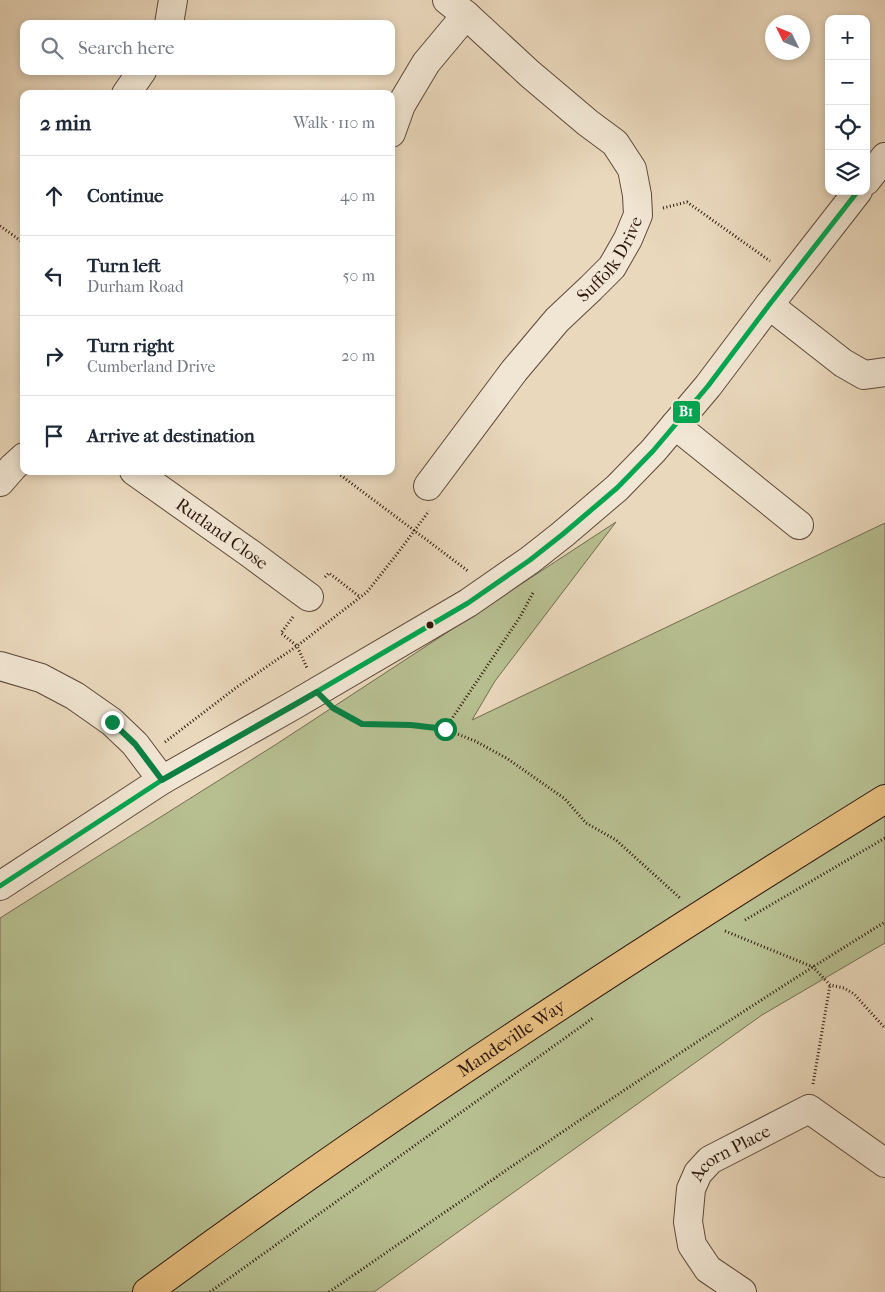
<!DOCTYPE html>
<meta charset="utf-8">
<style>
body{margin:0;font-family:"IM FELL French Canon",serif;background:#f6f6f7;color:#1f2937}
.controls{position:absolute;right:15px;top:15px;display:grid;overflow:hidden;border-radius:10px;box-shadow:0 2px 8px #0003}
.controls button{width:45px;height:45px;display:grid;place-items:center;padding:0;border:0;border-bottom:1px solid #e0e1e3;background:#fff;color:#1f2937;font:25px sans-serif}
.compass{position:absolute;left:765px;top:15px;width:45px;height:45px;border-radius:50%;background:#fff;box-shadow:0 2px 8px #0003;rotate:313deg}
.stop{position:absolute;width:15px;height:15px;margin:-11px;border:4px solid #0b8043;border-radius:50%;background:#fff}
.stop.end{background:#0b8043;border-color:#fff;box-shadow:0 1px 5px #0008}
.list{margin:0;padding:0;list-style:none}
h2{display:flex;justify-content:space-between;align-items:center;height:65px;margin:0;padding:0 20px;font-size:21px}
h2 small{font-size:16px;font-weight:400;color:#747a83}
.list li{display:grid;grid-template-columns:32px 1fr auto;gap:15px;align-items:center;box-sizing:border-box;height:80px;padding:0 20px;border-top:1px solid #e0e1e3}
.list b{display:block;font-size:19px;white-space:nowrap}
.list p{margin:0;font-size:16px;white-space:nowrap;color:#747a83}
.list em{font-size:16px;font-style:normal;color:#747a83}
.icon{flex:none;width:28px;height:28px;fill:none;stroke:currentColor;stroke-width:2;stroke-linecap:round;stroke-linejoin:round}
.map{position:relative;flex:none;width:885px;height:1292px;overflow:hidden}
.search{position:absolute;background:#fff;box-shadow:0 2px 8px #0003;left:20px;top:20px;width:375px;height:55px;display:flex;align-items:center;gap:12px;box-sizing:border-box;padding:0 18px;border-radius:10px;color:#747a83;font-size:19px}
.panel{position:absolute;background:#fff;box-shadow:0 2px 8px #0003;left:20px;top:90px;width:375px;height:385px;border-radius:10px}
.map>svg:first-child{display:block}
.green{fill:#b7bf91;stroke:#726c50}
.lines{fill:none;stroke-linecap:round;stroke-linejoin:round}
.minor-casing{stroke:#5d483a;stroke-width:30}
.major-casing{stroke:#2e180e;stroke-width:30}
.path{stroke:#2e180e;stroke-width:3;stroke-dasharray:1 2.5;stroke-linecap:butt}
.minor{stroke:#f1e6d3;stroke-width:28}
.major{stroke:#e5bc7e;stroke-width:28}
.bus-1-casing{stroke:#f1e6d3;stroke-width:9}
.bus-1{stroke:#00a651;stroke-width:5}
.route{stroke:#0b8043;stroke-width:6}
.bus-dot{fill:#2e180e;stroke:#f1e6d3;stroke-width:2}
.labels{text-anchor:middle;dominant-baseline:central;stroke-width:4.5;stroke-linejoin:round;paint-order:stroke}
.street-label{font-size:18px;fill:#2e180e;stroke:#f1e6d3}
.line-badge{stroke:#f1e6d3;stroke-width:2}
.badge-label{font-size:14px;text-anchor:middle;font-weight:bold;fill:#fff}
</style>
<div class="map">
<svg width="885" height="1292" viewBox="0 0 885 1292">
<rect width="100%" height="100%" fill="#ead8bc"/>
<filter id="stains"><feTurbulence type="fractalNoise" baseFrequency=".004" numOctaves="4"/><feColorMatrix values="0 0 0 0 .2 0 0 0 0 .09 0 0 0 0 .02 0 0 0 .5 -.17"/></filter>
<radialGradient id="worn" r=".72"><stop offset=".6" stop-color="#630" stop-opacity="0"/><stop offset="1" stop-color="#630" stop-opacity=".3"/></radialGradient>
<!-- green -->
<polygon class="green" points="616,522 495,681 472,720 885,523 885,943 762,1015 374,1292 0,1292 0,918 275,745"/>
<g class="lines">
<defs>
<g id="minor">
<polyline points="169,24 173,0"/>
<polyline points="126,94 142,71"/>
<polyline points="391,133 401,105 426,63 466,15"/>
<polyline points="866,181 885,157"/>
<polyline points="769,305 843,363 864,375 885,372"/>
<polyline points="675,425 799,525"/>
<path id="s1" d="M134,471L251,554L309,597"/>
<polyline points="0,482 13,467 24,457"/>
<path id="s2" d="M428,486L514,371L557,320L591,288L612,267L628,239L638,215L637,195L632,169L615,143L588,123L530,74L466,15L447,0"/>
<polyline points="0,666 41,678 75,696 112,722 135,744 162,780"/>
<polyline points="0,886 162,780 294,705 468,603 530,560 563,534 617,488 653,451 708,386 769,305 858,191"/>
<path id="s3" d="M742,1292L708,1269L692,1245L688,1222L691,1189L698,1173L710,1160L809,1109L885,1163"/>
</g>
<g id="major">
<path id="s4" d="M147,1292C385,1116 634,955 885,799"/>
</g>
</defs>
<!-- minor casing -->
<use href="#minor" class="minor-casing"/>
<!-- major casing -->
<use href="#major" class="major-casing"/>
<!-- path -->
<g class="path">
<polyline points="663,208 687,202 770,261"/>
<polyline points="0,226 24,243"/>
<polyline points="335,471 468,571"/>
<polyline points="325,577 329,573 360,597"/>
<polyline points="293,617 281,633 297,646 307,668"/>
<polyline points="337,710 362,724 411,725 445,729 475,741 508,759 565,799 586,823 616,840 680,898"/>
<polyline points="445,729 520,617 534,591"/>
<polyline points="165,742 237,687 297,646 367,592 397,554 429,511"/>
<polyline points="745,920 885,838"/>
<polyline points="725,931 813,967 830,985 844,988 854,994 885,1028"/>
<polyline points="813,1084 830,985"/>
<polyline points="210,1292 593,1018"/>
<path d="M329,1292C512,1166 695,1039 885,922"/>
</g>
<!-- minor -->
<use href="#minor" class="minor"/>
<!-- major -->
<use href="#major" class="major"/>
<defs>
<polyline id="bus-1" points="0,886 162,780 294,705 468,603 530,560 563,534 617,488 653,451 708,386 769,305 858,191"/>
</defs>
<!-- bus-1 casing -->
<use href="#bus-1" class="bus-1-casing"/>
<!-- bus-1 -->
<use href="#bus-1" class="bus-1"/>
</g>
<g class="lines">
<!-- route -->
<polyline class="route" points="112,722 135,744 162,780 317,692 333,708 362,724 411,725 445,729"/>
</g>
<!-- markers -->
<circle class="bus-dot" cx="430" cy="625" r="4.5"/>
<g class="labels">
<!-- street labels -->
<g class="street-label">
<text stroke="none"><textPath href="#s2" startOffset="292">Suffolk Drive</textPath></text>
<text stroke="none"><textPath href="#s1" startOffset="108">Rutland Close</textPath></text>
<text stroke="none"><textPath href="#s4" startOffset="444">Mandeville Way</textPath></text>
<text stroke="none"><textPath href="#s3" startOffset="182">Acorn Place</textPath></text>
</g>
</g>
<rect class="line-badge" x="672" y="400" width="29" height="24" rx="5" fill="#00a651"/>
<g class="badge-label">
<text x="686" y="416">B1</text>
</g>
<rect width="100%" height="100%" filter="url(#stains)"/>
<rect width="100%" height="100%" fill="url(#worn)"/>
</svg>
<div class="controls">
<button>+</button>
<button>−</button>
<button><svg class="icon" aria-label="locate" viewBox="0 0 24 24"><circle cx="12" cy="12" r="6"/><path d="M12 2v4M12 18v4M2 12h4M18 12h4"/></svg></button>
<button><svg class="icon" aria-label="layers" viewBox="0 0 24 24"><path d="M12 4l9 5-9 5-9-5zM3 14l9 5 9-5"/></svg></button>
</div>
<svg class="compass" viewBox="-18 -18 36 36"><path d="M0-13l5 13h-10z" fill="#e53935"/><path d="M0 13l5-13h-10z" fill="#747a83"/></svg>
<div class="stop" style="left:445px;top:729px"></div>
<div class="stop end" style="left:112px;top:722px"></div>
<div class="search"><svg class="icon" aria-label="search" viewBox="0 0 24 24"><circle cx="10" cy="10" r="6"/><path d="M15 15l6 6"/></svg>Search here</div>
<section class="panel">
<h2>2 min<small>Walk · 110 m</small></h2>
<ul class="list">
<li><svg class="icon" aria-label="ahead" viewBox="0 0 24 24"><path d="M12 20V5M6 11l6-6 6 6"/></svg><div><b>Continue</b></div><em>40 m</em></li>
<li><svg class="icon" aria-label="left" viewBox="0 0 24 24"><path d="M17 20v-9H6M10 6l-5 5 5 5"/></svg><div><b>Turn left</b><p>Durham Road</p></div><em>50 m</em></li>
<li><svg class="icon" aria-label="right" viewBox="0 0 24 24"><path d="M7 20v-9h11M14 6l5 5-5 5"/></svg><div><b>Turn right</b><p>Cumberland Drive</p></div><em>20 m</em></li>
<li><svg class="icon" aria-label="arrive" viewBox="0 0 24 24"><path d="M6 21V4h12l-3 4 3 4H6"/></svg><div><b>Arrive at destination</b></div></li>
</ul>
</section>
</div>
